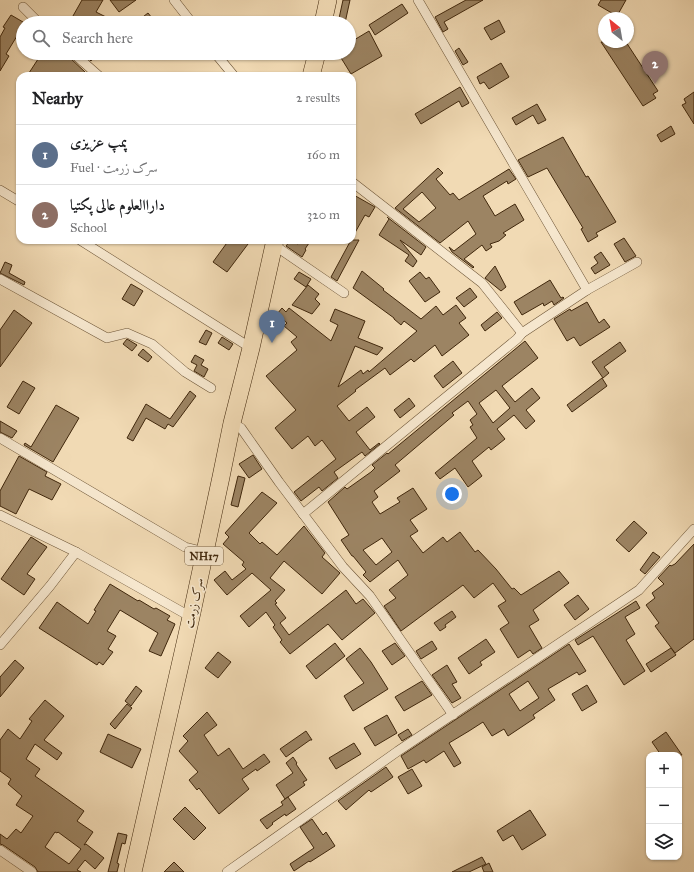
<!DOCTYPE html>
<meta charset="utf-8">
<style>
body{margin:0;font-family:"IM FELL Great Primer",Amiri,serif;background:#f6f6f6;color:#202124}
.controls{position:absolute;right:12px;bottom:12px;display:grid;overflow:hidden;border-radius:8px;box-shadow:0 1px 3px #0004}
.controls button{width:36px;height:36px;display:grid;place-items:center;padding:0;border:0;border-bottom:1px solid #e0e0e0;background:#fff;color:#202124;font:20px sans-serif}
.compass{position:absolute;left:598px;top:12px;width:36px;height:36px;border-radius:50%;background:#fff;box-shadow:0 1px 3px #0004;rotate:329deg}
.you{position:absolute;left:452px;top:494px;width:14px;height:14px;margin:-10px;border:3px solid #fff;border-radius:50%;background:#1a73e8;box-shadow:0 0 0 6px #1a73e833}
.badge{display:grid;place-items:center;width:26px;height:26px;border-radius:50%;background:#111827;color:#fff;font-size:13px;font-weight:700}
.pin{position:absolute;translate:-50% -33px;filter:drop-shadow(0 1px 2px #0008)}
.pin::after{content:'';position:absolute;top:21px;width:14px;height:12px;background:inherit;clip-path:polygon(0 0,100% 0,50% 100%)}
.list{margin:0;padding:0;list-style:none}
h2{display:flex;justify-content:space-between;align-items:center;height:52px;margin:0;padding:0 16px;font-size:17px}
h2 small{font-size:13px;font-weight:400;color:#757577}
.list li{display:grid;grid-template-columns:26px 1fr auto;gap:12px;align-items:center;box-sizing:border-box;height:60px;padding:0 16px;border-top:1px solid #e0e0e0}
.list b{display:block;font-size:15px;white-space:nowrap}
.list p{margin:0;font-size:13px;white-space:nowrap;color:#757577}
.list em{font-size:13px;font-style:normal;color:#757577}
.icon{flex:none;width:22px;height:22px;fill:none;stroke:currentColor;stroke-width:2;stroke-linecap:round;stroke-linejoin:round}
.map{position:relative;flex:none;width:694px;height:872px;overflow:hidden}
.search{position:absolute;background:#fff;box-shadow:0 1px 3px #0004;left:16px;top:16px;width:340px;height:44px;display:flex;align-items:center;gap:10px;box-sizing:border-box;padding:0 14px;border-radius:22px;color:#757577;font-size:15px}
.panel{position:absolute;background:#fff;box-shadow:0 1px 3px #0004;left:16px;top:72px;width:340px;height:172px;border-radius:12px}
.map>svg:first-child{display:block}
.building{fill:#9c8463;stroke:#40270c;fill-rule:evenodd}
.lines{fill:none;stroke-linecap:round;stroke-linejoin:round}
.street-casing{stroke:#6c5436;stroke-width:10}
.highway-casing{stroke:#40270c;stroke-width:18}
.street{stroke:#f6e7ce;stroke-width:9}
.highway{stroke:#f1dab4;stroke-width:17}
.labels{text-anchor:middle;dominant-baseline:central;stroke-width:3;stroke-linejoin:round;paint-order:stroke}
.shield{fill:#f6e7ce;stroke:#776146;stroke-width:1}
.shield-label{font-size:11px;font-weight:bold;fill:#40270c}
.street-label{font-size:12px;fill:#40270c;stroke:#f6e7ce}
</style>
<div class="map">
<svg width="694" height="872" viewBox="0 0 694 872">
<rect width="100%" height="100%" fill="#f1dab4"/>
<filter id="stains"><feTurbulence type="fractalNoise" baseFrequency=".005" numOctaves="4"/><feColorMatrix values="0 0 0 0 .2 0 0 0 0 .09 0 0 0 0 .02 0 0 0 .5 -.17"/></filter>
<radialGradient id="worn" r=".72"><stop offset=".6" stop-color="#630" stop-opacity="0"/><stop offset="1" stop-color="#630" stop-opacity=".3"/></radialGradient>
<!-- building -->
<g class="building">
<polygon points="82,0 103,0 96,12 118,23 69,23"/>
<polygon points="110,0 136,0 119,12"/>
<polygon points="343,0 350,0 345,23 338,23"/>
<polygon points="466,0 483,0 444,22 448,29 443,32 435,17"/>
<polygon points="601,0 626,0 617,16 598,5"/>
<polygon points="402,4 408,13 375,35 369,25"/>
<polygon points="148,13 156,23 135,23"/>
<polygon points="11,15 23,22 23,34 20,38 17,36 6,54 9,56 0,71 0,37 5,28 3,27"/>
<polygon points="499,20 505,32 491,40 484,28"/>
<polygon points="369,31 382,56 351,74 338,53 349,53 349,43"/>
<polygon points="601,42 626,42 658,91 653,94 656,98 643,106"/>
<polygon points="459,48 468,62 463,65 455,51"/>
<polygon points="42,53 67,53 69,57 85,72 83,76 27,76"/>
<polygon points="82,53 96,53 91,61"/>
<polygon points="501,63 509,77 489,89 484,82 480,84 477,77"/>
<polygon points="460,87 469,103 462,107 459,101 421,124 415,114"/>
<polygon points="694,92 694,124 682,105 686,103 684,99"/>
<polygon points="537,104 546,120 538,124 533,115 516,125 512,118"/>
<polygon points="671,126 675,134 661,142 657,135"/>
<polygon points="563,137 586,177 588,176 616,222 596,233 598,236 588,242 581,229 583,228 547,168 528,177 518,160"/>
<path d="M438,168L443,173L436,179L450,195L453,193L459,200L509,169L516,179L508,184L507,181L483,196L495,216L515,204L524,220L503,233L506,235L499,241L490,244L492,247L486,251L482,245L464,259L474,267L473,268L452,252L449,247L454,251L476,234L468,221L440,243L395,208ZM422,192L436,208L419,222L403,209Z"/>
<polygon points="352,194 375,207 369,217 365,215 352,238"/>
<polygon points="387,217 426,247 421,255 400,240 417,261 413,267 405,261 409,255 379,235 389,219"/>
<polygon points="624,238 636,256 625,262 614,244"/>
<polygon points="229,240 251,240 227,272 213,262"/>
<polygon points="291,240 298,244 300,240 311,240 305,249 306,250 302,257 286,246"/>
<polygon points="351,240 359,240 337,281 331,277"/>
<polygon points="601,252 610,265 595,274 591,268 598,263 594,257"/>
<polygon points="5,262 12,265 9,273 25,282 24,285 0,273"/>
<polygon points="495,266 506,287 501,291 485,278"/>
<polygon points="362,271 384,289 383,290 421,319 436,306 443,315 456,305 466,318 459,323 469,335 442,356 435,345 414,362 411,359 390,375 385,368 355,390 356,391 337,406 349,421 367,407 375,417 356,432 370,450 379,443 380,444 365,456 362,452 334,472 338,478 322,491 319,487 301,501 294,492 336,459 322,440 315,446 308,436 292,449 275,428 296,410 266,376 297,350 291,342 297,337 284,326 287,323 277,314 282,308 286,312 289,308 331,341 338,325 330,321 335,309 365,321 358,338 383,348 377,355 355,346 338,387 361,370 363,374 368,370 369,372 417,331 404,321 401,325 394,319 394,318 353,288"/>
<polygon points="299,272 311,279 306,287 294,279"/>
<polygon points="420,272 426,279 429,277 440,292 425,302 409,281"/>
<polygon points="550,280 561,298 563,297 564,298 554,305 552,301 544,306 543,303 522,315 514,302"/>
<polygon points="131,284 143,291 134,306 122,299"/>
<polygon points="308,285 319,294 315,299 320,304 312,314 292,305"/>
<polygon points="470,288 477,297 464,307 456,298"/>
<polygon points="587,302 599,323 604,319 610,327 580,346 574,337 567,341 554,319 570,309 571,311"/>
<polygon points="14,310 32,323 0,367 0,330"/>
<polygon points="497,312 502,318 485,331 481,325"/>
<polygon points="206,330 212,333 206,345 199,342"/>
<polygon points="222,337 233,344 229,350 218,343"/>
<polygon points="127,339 137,345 132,351 123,344"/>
<path d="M525,341L538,358L502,386L515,402L532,388L540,398L526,410L535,421L526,429L514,415L497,429L505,439L491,450L489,447L472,461L482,476L468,487L455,468L440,479L435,473L477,438L470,427L473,425L470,420L477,414L468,401L452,413L454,415L395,465L400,471L374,491L378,497L372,502L380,514L400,502L397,498L413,488L427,509L410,520L418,531L410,536L423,553L443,537L447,542L460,532L475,552L478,550L496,569L512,589L514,588L521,595L559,571L569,583L533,610L539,620L529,626L542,648L533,654L530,650L518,658L500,629L509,623L498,606L506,601L493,583L474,598L463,585L401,631L384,606L396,598L389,590L408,575L398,560L370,582L363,575L366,572L353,556H352L341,540L349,535L328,502L345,487L347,489L371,472L375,468L372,465L387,453L388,454ZM496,390L510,408L493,423L479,403ZM382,538L392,552L376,565L363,550Z"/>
<polygon points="620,342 626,351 604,367 609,373 603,378 592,362"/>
<polygon points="143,349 152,357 148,362 138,355"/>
<polygon points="195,355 204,360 201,365 208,369 204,377 194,371 197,365 191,362"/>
<polygon points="453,361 462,373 443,388 434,376"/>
<polygon points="602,378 607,386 572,412 567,405"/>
<polygon points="23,381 35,388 19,414 7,407"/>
<polygon points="190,391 196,396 173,427 168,424 165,429 146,418 133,441 127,438 146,404 170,419"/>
<polygon points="409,398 415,406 400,418 394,410"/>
<polygon points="56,405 79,418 53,462 24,445 25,443 31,447"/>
<polygon points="0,421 17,431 12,438 0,432"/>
<polygon points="253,455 262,469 249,478 239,464"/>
<polygon points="19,456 47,472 45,476 61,484 52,500 29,489 16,514 0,506 0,491"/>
<polygon points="238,476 245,478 238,507 231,505"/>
<polygon points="262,492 277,503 249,533 260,544 262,542 277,555 304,526 325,553 322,557 340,573 322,594 284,561 270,578 285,590 275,601 277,603 275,604 286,618 280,623 289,635 346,590 356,604 363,599 375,613 342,640 328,624 290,654 280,642 282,640 273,627 275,625 266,612 249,627 240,616 271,590 252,573 227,595 214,580 225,571 232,580 246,569 242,565 244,562 223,544 229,537 225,533"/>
<polygon points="634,521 647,533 629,552 616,540"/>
<polygon points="31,537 47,547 27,574 35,579 24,595 1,579"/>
<polygon points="694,544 694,639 675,653 655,626 659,623 646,605 655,598 652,593 664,584 658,578 670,565 671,566 675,564"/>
<polygon points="653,552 660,557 645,574 640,570"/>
<polygon points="110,584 138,601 139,600 154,609 156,608 170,616 167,620 175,624 161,656 149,651 158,633 120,610 107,631 116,636 108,649 113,652 103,665 99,662 97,665 39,628 57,602 88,624 96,611 94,610"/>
<polygon points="578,595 589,609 575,620 564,605"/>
<polygon points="636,601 640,608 625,617 635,634 626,640 645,671 624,685 593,636 578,645 575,640"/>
<polygon points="452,611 456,617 445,625 446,627 440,631 434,623"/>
<polygon points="486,639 495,652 480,662 482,665 469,674 458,658"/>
<polygon points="432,641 437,649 421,659 416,651"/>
<polygon points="335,643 345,656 316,679 306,666"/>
<polygon points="395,643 405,656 392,665 382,651"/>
<path d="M569,644L586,671L579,675L577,672L548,689L555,700L533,715L535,718L508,736L504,729L492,736L483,722L469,731L449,743L461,763L454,767L444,751L426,763L424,760L408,769L401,756ZM528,681L539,698L520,711L509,694Z"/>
<polygon points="360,648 371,662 388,689 353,711 344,696 364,683 346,659"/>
<polygon points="671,648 676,655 651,672 646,664"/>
<polygon points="218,652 231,662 218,678 205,668"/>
<polygon points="15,660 24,668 0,697 0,677"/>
<polygon points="447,665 457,682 452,684 461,698 452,703 432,675"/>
<polygon points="422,681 432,695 404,711 395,697"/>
<polygon points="587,685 597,702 582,711 572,694"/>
<polygon points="136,686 142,691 131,706 125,701"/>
<path d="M45,700L64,716L44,740L62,753L57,760L35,744L26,759L40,769L35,776L84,811L77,821L93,832L84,845L86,844L104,858L95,869L85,860L77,870L81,872H38L35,867L3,845L0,844V834L7,839L16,829L21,833L33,816L16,805L22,796L8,784L11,779L0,771V740L8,729L20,739L32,721L29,719ZM55,832L57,833L58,832L81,849L69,864L45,847Z"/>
<polygon points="127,704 132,708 115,729 110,724"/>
<polygon points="207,712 217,725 204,735 218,756 229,748 243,769 264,754 270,762 257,771 256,769 242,779 249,789 219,814 199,788 197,790 189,780 198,772 179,751 188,741 183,736"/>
<polygon points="387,715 397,733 375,746 364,728"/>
<polygon points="408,729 412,735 402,741 398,735"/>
<polygon points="306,731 312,740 310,740 286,757 280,749"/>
<polygon points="666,732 682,755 661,755 652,742"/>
<polygon points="108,734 141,749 132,768 100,752"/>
<polygon points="354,743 361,754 336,769 329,758"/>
<polygon points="293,757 297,763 296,764 307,780 303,782 305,785 285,799 276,785 293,773 286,763"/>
<polygon points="386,767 393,777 371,792 369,790 346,810 338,801"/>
<polygon points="412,769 422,786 408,794 398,777"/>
<polygon points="288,797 296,809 286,816 285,814 272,823 273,824 267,829 260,820 283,805 281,802"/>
<polygon points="185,807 206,828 194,840 173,819"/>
<polygon points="530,810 546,835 522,850 513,835 503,841 497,831"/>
<polygon points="312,819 323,835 326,832 335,846 310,862 309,861 294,871 290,864 314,848 300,827"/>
<polygon points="118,833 127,835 125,844 122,843 117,863 119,864 117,872 108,872"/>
<polygon points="482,857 486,864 469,872 452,872"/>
<polygon points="174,862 184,872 164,872"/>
<polygon points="489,863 493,872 484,872 482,867"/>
</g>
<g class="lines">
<defs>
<g id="street">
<polyline points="174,0 192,23"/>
<polyline points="418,0 587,290"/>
<polyline points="23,7 39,23"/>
<polyline points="73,53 99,76"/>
<polyline points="215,53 234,76"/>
<polyline points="352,182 482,283 522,333"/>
<polyline points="0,190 20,202"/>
<polyline points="80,240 251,348"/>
<polyline points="274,245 344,293"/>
<polyline points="0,279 107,338 127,333 152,344 185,372 211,388"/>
<polyline points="232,423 241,428 279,482 343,567 370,596 453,715"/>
<polyline points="0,438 185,547 205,552"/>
<polyline points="303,514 517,339 522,333 587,290 637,262"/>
<polyline points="0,515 76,552 191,617"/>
<polyline points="0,645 50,586 76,552"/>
<polyline points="0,850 32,872"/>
<polyline points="227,872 398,751 639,590 694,529"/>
</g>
<g id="highway">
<polyline points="323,23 328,0"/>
<polyline points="311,76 317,53"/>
<polyline points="133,872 191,617 221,477 232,423 251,348 275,240"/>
</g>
</defs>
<!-- street casing -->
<use href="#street" class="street-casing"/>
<!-- highway casing -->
<use href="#highway" class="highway-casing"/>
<!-- street -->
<use href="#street" class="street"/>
<!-- highway -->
<use href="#highway" class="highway"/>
</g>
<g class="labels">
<!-- shield labels -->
<rect class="shield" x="185" y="547" width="38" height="18" rx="3"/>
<g class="shield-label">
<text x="204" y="556">NH17</text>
</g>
<!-- street labels -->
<g class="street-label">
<text transform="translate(194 603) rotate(-78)">سرک زرمت</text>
</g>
</g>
<rect width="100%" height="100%" filter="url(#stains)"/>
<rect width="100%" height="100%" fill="url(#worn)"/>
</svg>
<div class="controls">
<button>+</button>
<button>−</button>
<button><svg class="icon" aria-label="layers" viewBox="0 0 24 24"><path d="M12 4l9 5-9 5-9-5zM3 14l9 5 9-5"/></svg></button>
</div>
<svg class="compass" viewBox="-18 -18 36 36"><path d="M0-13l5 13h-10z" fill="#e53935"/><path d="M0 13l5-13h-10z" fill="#757577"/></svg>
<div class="you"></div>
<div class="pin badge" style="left:272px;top:343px;background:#5c6f8a">1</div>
<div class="pin badge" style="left:655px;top:84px;background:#8d6e63">2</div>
<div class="search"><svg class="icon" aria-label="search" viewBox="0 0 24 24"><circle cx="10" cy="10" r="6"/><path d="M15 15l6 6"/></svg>Search here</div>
<section class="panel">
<h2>Nearby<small>2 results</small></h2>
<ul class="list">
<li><span class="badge" style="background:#5c6f8a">1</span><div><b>پمپ عزیزی</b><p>Fuel · سرک زرمت</p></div><em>160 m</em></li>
<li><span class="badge" style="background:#8d6e63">2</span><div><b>داراالعلوم عالی پکتیا</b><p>School</p></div><em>320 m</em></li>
</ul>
</section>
</div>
